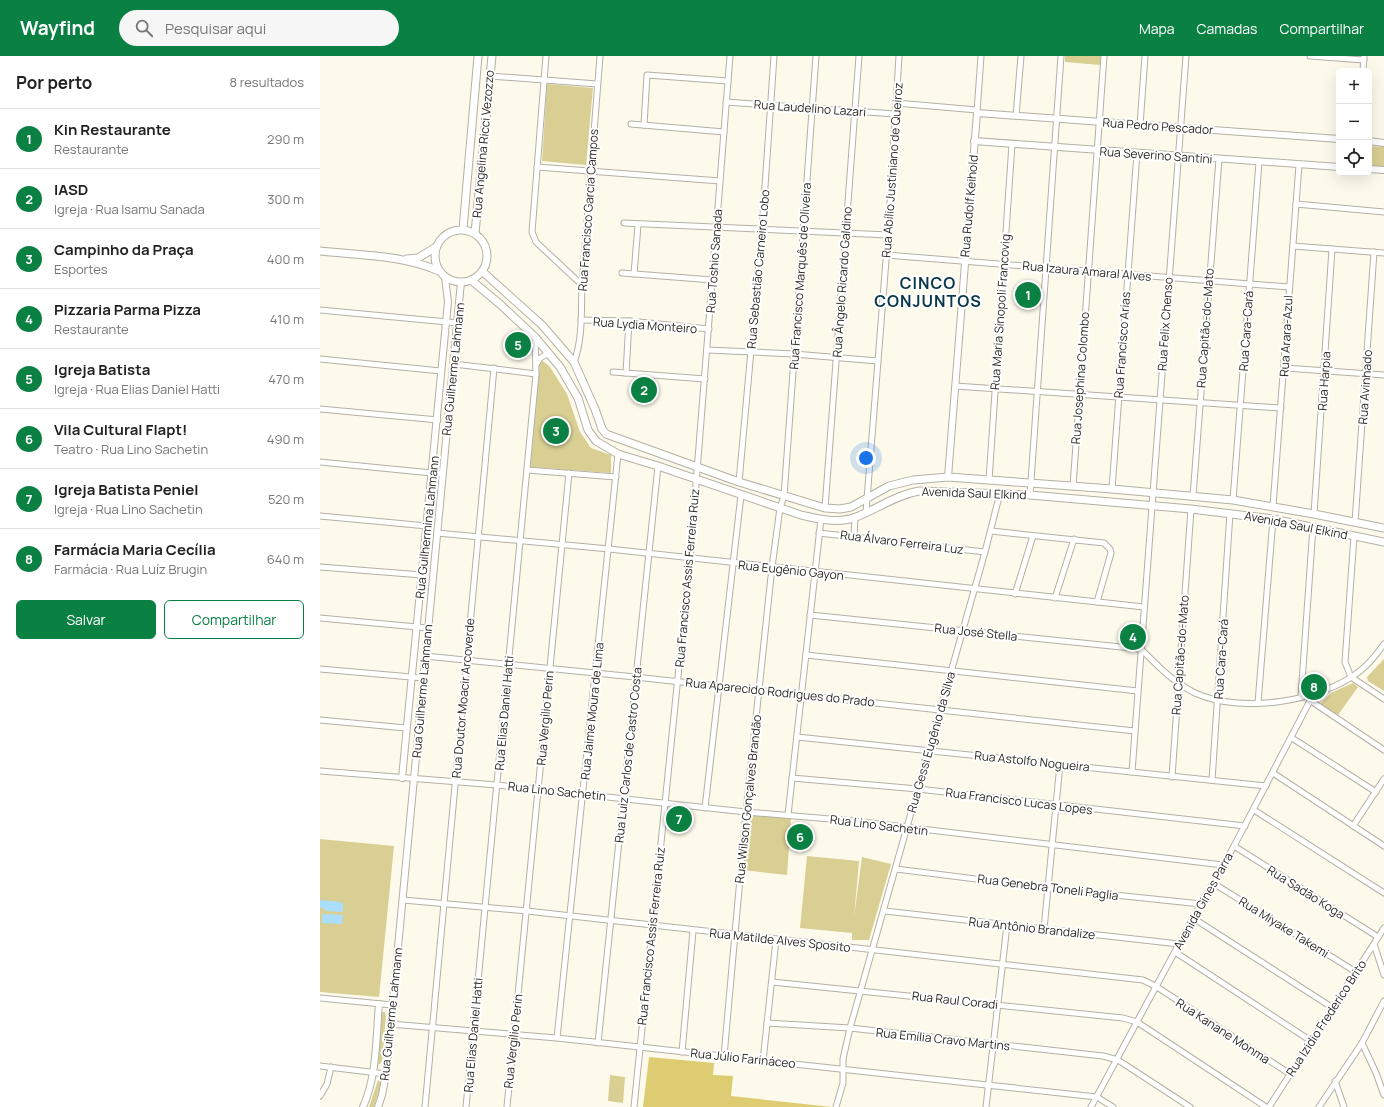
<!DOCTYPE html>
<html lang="pt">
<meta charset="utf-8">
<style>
body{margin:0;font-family:Manrope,sans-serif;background:#f6f6f6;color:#222}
.controls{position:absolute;right:12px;top:12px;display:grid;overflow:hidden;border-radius:6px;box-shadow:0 4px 16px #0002}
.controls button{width:36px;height:36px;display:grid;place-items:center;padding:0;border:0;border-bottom:1px solid #e0e0e0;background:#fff;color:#222;font:20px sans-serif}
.you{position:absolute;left:546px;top:402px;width:14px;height:14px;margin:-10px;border:3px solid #fff;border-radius:50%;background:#1a73e8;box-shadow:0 0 0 6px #1a73e833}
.badge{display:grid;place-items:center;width:26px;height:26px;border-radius:50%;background:#0b8043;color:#fff;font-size:13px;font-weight:700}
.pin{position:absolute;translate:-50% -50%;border:2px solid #fff;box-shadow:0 1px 4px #0006}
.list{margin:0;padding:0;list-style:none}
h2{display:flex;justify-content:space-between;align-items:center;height:52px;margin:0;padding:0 16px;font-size:17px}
h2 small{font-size:13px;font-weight:400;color:#767676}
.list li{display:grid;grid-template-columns:26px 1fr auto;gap:12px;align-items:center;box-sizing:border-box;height:60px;padding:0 16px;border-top:1px solid #e0e0e0}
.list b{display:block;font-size:15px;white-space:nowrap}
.list p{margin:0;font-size:13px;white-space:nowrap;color:#767676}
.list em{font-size:13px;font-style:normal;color:#767676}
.actions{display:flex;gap:8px;padding:12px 16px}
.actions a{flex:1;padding:9px 0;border:1px solid #0b8043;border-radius:6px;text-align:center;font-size:14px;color:#0b8043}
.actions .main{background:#0b8043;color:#fff}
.icon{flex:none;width:22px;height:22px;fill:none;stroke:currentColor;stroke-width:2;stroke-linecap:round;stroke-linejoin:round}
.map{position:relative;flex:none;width:1064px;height:1051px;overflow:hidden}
header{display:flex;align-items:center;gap:24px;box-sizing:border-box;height:56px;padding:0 20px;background:#0b8043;color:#fff}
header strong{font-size:19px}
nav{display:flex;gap:22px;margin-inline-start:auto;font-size:14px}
.search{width:280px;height:36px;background:#f6f6f6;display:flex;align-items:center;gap:10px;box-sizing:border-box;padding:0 14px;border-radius:22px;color:#767676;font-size:15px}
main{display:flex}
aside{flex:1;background:#fff}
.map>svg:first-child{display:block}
.green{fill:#d9cf93}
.forest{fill:#ddcc71}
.water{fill:#aadefc}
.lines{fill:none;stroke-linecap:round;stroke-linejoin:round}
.minor-casing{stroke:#b3b1a4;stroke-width:7}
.tertiary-casing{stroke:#b3b1a4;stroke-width:8}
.secondary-casing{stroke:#b3b1a4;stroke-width:9}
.minor{stroke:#fff;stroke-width:5}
.tertiary{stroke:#fff;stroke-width:6}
.secondary{stroke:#fff;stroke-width:7}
.labels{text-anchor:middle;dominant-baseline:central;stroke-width:4;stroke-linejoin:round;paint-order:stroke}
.street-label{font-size:12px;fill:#292823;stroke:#fff}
.district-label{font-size:16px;font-weight:bold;letter-spacing:1px;fill:#08364b;stroke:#fff}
</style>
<header>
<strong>Wayfind</strong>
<div class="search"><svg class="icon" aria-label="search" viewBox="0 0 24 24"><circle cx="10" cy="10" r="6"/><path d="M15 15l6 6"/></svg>Pesquisar aqui</div>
<nav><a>Mapa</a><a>Camadas</a><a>Compartilhar</a></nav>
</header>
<main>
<aside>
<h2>Por perto<small>8 resultados</small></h2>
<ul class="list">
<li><span class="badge">1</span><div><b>Kin Restaurante</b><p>Restaurante</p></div><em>290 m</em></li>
<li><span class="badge">2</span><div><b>IASD</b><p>Igreja · Rua Isamu Sanada</p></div><em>300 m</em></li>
<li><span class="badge">3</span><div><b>Campinho da Praça</b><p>Esportes</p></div><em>400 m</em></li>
<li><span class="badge">4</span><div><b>Pizzaria Parma Pizza</b><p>Restaurante</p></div><em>410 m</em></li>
<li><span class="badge">5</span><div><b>Igreja Batista</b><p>Igreja · Rua Elias Daniel Hatti</p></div><em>470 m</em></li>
<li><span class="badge">6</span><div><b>Vila Cultural Flapt!</b><p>Teatro · Rua Lino Sachetin</p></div><em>490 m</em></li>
<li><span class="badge">7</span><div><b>Igreja Batista Peniel</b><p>Igreja · Rua Lino Sachetin</p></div><em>520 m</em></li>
<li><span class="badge">8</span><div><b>Farmácia Maria Cecília</b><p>Farmácia · Rua Luíz Brugin</p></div><em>640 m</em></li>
</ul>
<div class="actions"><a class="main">Salvar</a><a>Compartilhar</a></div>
</aside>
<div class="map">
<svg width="1064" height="1051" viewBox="0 0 1064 1051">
<rect width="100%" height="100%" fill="#fdfaec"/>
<!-- green -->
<g class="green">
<polygon points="745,0 781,0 780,9 745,6"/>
<polygon points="227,28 273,32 266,109 222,105"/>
<polygon points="1049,90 1064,91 1064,112 1049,111"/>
<polygon points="223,305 230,311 247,338 260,376 271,392 291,399 291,417 210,411 220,306"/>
<polygon points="1064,603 1064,635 1048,625 1047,621"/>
<polygon points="1033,627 1038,631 1018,659 1000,648 1011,637"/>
<polygon points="434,757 471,762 467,819 423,814 430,760"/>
<polygon points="0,783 74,790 59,941 0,936"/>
<polygon points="487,800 539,805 534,861 542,801 571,808 549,884 532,884 532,877 480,872"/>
<polygon points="62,956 65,956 66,960 62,1006 57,1010"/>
<polygon points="290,1019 305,1021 303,1047 288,1045"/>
<polygon points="58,1024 62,1025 54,1051 49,1051"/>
</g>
<!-- forest -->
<polygon class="forest" points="329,1001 394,1007 393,1019 413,1020 411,1040 512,1051 323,1051"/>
<!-- water -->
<g class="water">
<polygon points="0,844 21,846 23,848 23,856 6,855 2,851 0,853"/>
<polygon points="2,858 23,859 22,868 2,867"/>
</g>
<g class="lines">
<defs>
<g id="minor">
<polyline points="226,0 212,176 216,186 262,229"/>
<polyline points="990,0 1044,4"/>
<polyline points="1043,15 1044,0"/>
<polyline points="170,20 277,28"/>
<polyline points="406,46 575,58"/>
<polyline points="576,47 657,54"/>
<polyline points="657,56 661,0"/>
<polyline points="696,60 701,0"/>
<polyline points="311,68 404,76"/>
<polyline points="324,69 327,19 408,25"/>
<polyline points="820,69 825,0"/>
<polyline points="217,111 400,125"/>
<polyline points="976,148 1064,156"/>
<polyline points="304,167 568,179"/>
<polyline points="973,190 1064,197"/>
<polyline points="566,199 969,231"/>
<polyline points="302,217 393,224"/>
<polyline points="314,218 318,169"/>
<polyline points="0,254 138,267"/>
<polyline points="261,264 309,265 389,273"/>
<polyline points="387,294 474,298 558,305"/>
<polyline points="0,303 121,315"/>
<path d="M254,306C263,283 261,254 262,229L280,0"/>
<polyline points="134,308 216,318"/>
<polyline points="216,309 220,302 229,297"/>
<polyline points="965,312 1064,319"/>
<polyline points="293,316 385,323"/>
<polyline points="306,317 309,265"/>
<polyline points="635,330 961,352"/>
<polyline points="0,353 118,364"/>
<polyline points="0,406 122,418"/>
<polyline points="207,414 296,421"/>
<polyline points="669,424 692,88"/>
<polyline points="419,426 442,174 454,0"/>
<polyline points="753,430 784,0"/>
<polyline points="792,433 817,97"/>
<polyline points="710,439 741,0"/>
<polyline points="873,440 899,103"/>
<polyline points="913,444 939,106"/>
<polyline points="953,450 979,109"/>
<polyline points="505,452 539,0"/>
<polyline points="546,456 568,179 579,0"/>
<polyline points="994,458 1012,193"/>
<polyline points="0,460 107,470"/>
<polyline points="1035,466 1054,196"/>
<polyline points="671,475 784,487 790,493 791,497 777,546"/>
<polyline points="117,477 289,493 824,551"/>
<polyline points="499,477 665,496"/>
<polyline points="534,479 535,462"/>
<polyline points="1034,480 1025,606 1031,621 1064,643"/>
<polyline points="0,511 102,519"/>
<polyline points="695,538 713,480"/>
<polyline points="735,542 754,483"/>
<polyline points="490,559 821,593"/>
<polyline points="0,562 108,572"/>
<path d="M821,593C838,610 853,626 875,637C921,658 1001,646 1040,615C1050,607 1057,598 1064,588"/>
<polyline points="486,599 818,635"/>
<polyline points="105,600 315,621 815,675"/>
<polyline points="0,613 103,622"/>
<polyline points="981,640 993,471"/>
<polyline points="991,645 1064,694"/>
<polyline points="938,647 953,463"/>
<polyline points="0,664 86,672"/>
<polyline points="477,681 946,730"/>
<polyline points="972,682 1056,736"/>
<polyline points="0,715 177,729 426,756 534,765 903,809"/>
<polyline points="812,716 866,0"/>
<polyline points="953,717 1064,790"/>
<polyline points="852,721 871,453"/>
<polyline points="472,722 598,733 925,770"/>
<polyline points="892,724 910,457"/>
<polyline points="385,752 421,439"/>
<polyline points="934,754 1064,837"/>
<polyline points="468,759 501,463"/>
<polyline points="1033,770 1064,723"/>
<polyline points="914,790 1058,881"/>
<polyline points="576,813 728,832 881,848"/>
<polyline points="893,827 1036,916"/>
<polyline points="83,844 207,855 823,924 837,931 970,1018"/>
<polyline points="565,855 859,888"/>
<polyline points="873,862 1013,952"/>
<polyline points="724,873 740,708"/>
<polyline points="1054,888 1064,919"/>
<polyline points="855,896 991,985"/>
<polyline points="452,926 803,962 817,966 946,1051"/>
<polyline points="0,942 72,949"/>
<polyline points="447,967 530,972 783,1000 798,1004 870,1051"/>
<polyline points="70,968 237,982 777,1041 793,1051"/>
<polyline points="237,982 298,398"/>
<polyline points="278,987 338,410"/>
<polyline points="1042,987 1056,1017 1064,1039"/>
<polyline points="362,996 373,875"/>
<polyline points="404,1000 426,756 452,511 460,452 464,440 496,0"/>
<polyline points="443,1005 456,884"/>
<polyline points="0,1010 66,1018"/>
<polyline points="1015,1025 1024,1051"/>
<polyline points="0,1040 7,1028 11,1011"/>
<polyline points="105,1051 174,312"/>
<polyline points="146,1051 216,318 215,281"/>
<polyline points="187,1051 249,417"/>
<polyline points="314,1051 370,503 410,0"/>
<polyline points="516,1051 523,1027 523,1003 530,972 665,496 680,437"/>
<polyline points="666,1051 687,869"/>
<polyline points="771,1051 873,862 914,790 993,639"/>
<polyline points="949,1051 1064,872"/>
<polyline points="999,1051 1042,987 1064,945"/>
</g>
<g id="tertiary">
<polyline points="654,85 1019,111"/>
<polyline points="1049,85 1064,87"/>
<polyline points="1049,113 1064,114"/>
<polyline points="628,421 657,57 1019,83"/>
<polyline points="82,722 128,246 125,221"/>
<path d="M43,1051C57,1020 56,982 59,948"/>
<polyline points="58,1051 62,1039 66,1018 141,226"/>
</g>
<g id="secondary">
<polyline points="143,173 158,0"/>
<circle cx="141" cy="200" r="26"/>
<polyline points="155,177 172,0"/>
<path d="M0,195C39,199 83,199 119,215"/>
<polyline points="87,203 98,202 116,191"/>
<polyline points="163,216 222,269 254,306 275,353 282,373 286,378 419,426 505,452 520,453 531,451 569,430 593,424 628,421 792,433 913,444 994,458 1064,472"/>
<path d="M151,224L181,249L215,281L240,311L258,342L268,374L276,385L298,398L338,410L481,459C498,463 519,468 536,461C557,453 576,439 599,435L710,439L871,453L953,463L1064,486"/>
</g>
</defs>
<!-- minor casing -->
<use href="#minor" class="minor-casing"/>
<!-- tertiary casing -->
<use href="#tertiary" class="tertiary-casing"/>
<!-- secondary casing -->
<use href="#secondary" class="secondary-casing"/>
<!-- minor -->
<use href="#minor" class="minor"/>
<!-- tertiary -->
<use href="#tertiary" class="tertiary"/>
<!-- secondary -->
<use href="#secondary" class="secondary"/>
</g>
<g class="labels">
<!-- street labels -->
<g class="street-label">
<text transform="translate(490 52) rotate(4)">Rua Laudelino Lazari</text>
<text transform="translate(838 70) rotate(4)">Rua Pedro Pescador</text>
<text transform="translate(163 88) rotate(-85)">Rua Angelina Ricci Vezozzo</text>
<text transform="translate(836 99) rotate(4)">Rua Severino Santini</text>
<text transform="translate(572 114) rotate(-86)">Rua Abílio Justiniano de Queiroz</text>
<text transform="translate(649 150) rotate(-85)">Rua Rudolf Keihold</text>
<text transform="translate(268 154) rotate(-86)">Rua Francisco Garcia Campos</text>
<text transform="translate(394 205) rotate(-86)">Rua Toshio Sanada</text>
<text transform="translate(438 213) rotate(-85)">Rua Sebastião Carneiro Lobo</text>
<text transform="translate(767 215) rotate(5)">Rua Izaura Amaral Alves</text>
<text transform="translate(480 220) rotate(-86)">Rua Francisco Marquês de Oliveira</text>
<text transform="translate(522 226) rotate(-86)">Rua Ângelo Ricardo Galdino</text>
<text transform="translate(680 256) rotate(-86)">Rua Maria Sinopoli Francovig</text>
<text transform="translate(845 268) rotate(-86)">Rua Felix Chenso</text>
<text transform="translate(325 269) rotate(4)">Rua Lydia Monteiro</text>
<text transform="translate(885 272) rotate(-86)">Rua Capitão-do-Mato</text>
<text transform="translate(926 275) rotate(-86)">Rua Cara-Cará</text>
<text transform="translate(966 280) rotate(-87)">Rua Arara-Azul</text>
<text transform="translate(802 289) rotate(-86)">Rua Francisco Arias</text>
<text transform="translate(133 313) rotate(-84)">Rua Guilherme Lahmann</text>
<text transform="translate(760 322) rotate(-86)">Rua Josephina Colombo</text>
<text transform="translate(1004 325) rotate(-86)">Rua Harpia</text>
<text transform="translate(1045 331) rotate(-86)">Rua Avinhado</text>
<text transform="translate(654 437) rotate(2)">Avenida Saul Elkind</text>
<text transform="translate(976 469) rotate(11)">Avenida Saul Elkind</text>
<text transform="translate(107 471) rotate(-84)">Rua Guilhermina Lahmann</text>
<text transform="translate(582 486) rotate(7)">Rua Álvaro Ferreira Luz</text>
<text transform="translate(471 514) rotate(6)">Rua Eugênio Gayon</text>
<text transform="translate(367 522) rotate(-85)">Rua Francisco Assis Ferreira Ruiz</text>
<text transform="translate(656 576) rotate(6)">Rua José Stella</text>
<text transform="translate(860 599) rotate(-86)">Rua Capitão-do-Mato</text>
<text transform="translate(901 603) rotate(-86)">Rua Cara-Cará</text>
<text transform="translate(102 635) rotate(-85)">Rua Guilherme Lahmann</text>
<text transform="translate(460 636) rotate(6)">Rua Aparecido Rodrigues do Prado</text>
<text transform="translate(143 642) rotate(-85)">Rua Doutor Moacir Arcoverde</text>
<text transform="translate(272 655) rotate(-84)">Rua Jaime Moura de Lima</text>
<text transform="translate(184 657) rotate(-85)">Rua Elias Daniel Hatti</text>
<text transform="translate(225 662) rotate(-85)">Rua Vergílio Perin</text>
<text transform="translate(611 686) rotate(-74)">Rua Gessi Eugênio da Silva</text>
<text transform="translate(308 699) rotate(-84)">Rua Luiz Carlos de Castro Costa</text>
<text transform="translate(712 705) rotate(6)">Rua Astolfo Nogueira</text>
<text transform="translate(237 735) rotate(6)">Rua Lino Sachetin</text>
<text transform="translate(428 743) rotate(-84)">Rua Wilson Gonçalves Brandão</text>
<text transform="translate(699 745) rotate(7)">Rua Francisco Lucas Lopes</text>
<text transform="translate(559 769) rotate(7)">Rua Lino Sachetin</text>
<text transform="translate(728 831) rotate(7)">Rua Genebra Toneli Paglia</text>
<text transform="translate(986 836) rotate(32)">Rua Sadão Koga</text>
<text transform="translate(883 845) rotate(-61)">Avenida Gines Parra</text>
<text transform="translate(964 871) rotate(32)">Rua Miyake Takemi</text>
<text transform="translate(712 872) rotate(6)">Rua Antônio Brandalize</text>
<text transform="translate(331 880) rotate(-84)">Rua Francisco Assis Ferreira Ruiz</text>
<text transform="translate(460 884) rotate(6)">Rua Matilde Alves Sposito</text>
<text transform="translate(635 944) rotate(6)">Rua Raul Coradi</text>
<text transform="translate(71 958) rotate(-84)">Rua Guilherme Lahmann</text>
<text transform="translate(1006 962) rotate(-57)">Rua Izidio Frederico Brito</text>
<text transform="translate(903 975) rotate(33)">Rua Kanane Monma</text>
<text transform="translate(153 979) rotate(-85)">Rua Elias Daniel Hatti</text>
<text transform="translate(623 983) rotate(6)">Rua Emília Cravo Martins</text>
<text transform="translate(193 985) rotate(-84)">Rua Vergílio Perin</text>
<text transform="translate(423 1002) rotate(6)">Rua Júlio Farináceo</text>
</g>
<!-- district labels -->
<g class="district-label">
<text x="608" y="227">CINCO<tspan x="608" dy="18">CONJUNTOS</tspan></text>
</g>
</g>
</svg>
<div class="controls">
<button>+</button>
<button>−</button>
<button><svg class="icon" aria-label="locate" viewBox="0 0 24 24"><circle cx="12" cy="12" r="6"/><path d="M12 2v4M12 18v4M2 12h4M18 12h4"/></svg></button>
</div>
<div class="you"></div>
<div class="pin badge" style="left:708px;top:239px">1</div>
<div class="pin badge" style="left:324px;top:334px">2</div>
<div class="pin badge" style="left:236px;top:375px">3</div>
<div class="pin badge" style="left:813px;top:581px">4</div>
<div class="pin badge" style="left:198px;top:289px">5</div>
<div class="pin badge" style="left:480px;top:781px">6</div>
<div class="pin badge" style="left:359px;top:763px">7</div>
<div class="pin badge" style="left:994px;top:631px">8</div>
</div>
</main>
